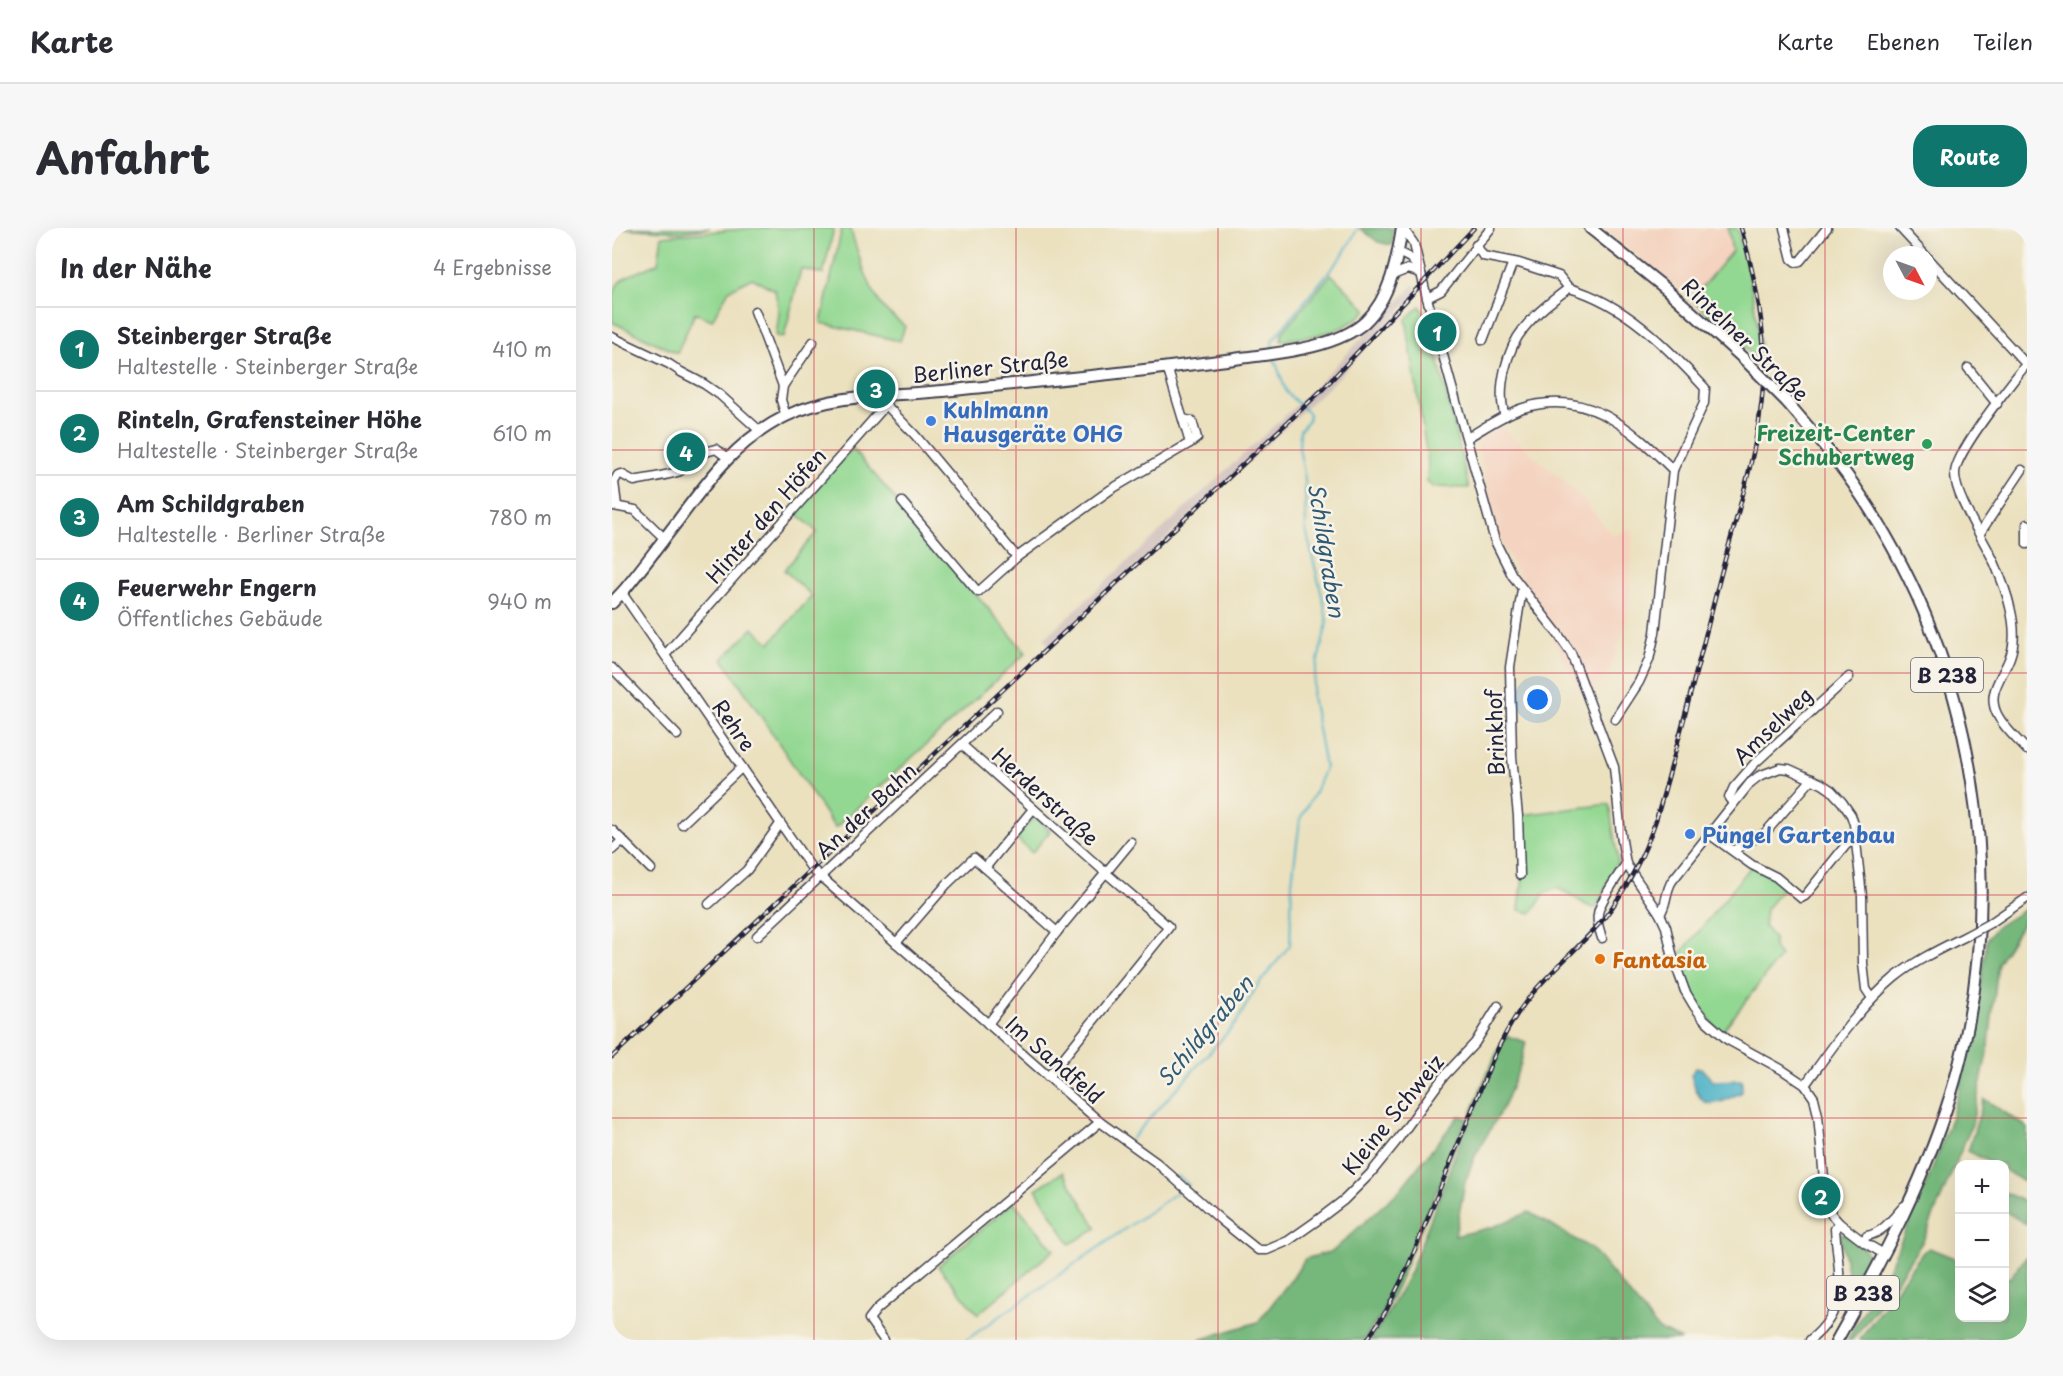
<!DOCTYPE html>
<html lang="de">
<meta charset="utf-8">
<style>
body{margin:0;font-family:"Playpen Sans",sans-serif;background:#f7f7f7;color:#2b2b33}
.controls{position:absolute;right:18px;bottom:18px;display:grid;overflow:hidden;border-radius:12px;box-shadow:0 6px 24px #0002}
.controls button{width:54px;height:54px;display:grid;place-items:center;padding:0;border:0;border-bottom:2px solid #e1e1e2;background:#fff;color:#2b2b33;font:30px sans-serif}
.compass{position:absolute;left:1271px;top:18px;width:54px;height:54px;border-radius:50%;background:#fff;box-shadow:0 6px 24px #0002;rotate:131deg}
.you{position:absolute;left:926px;top:472px;width:21px;height:21px;margin:-15px;border:4px solid #fff;border-radius:50%;background:#1a73e8;box-shadow:0 0 0 9px #1a73e833}
.badge{display:grid;place-items:center;width:39px;height:39px;border-radius:50%;background:#0f766e;color:#fff;font-size:20px;font-weight:700}
.pin{position:absolute;translate:-50% -50%;border:3px solid #fff;box-shadow:0 2px 6px #0006}
.list{margin:0;padding:0;list-style:none}
h2{display:flex;justify-content:space-between;align-items:center;height:78px;margin:0;padding:0 24px;font-size:26px}
h2 small{font-size:20px;font-weight:400;color:#7c7c81}
.list li{display:grid;grid-template-columns:39px 1fr auto;gap:18px;align-items:center;box-sizing:border-box;height:84px;padding:0 24px;border-top:2px solid #e1e1e2}
.list b{display:block;font-size:22px;white-space:nowrap}
.list p{margin:0;font-size:20px;white-space:nowrap;color:#7c7c81}
.list em{font-size:20px;font-style:normal;color:#7c7c81}
.icon{flex:none;width:33px;height:33px;fill:none;stroke:currentColor;stroke-width:2;stroke-linecap:round;stroke-linejoin:round}
.map{position:relative;flex:none;width:1415px;height:1112px;overflow:hidden;border-radius:24px}
header{display:flex;align-items:center;gap:36px;box-sizing:border-box;height:84px;padding:0 30px;background:#fff;border-bottom:2px solid #e1e1e2}
header strong{font-size:28px}
nav{display:flex;gap:33px;margin-inline-start:auto;font-size:21px}
.intro{display:flex;align-items:center;justify-content:space-between;box-sizing:border-box;height:144px;padding:0 36px}
h1{margin:0;font-size:42px}
.button{padding:15px 27px;border-radius:24px;background:#0f766e;color:#fff;font-size:21px;font-weight:700}
main{display:flex;gap:36px;padding:0 36px}
aside{flex:1;background:#fff;border-radius:24px;box-shadow:0 6px 24px #0002}
.map>svg:first-child{display:block}
.built{fill:#f4d3c0}
.industrial{fill:#d0c0bc}
.green{fill:#93d892;stroke:#5a7d66;stroke-width:1.5}
.forest{fill:#76b87c;stroke:#4c6d5c;stroke-width:1.5}
.water{fill:#48b1c6;stroke:#356a80;stroke-width:1.5}
.lines{fill:none;stroke-linecap:round;stroke-linejoin:round}
.stream{stroke:#48b1c6;stroke-width:2}
.minor-casing{stroke:#403f4f;stroke-width:11}
.major-casing{stroke:#403f4f;stroke-width:14}
.minor{stroke:#fff;stroke-width:8}
.major{stroke:#fff;stroke-width:10}
.rail-casing{stroke:#22223b;stroke-width:4.5}
.rail{stroke:#f7f3e8;stroke-width:2;stroke-dasharray:7;stroke-linecap:butt}
.minor-bridge-casing{stroke:#403f4f;stroke-width:11;stroke-linecap:butt}
.major-bridge-casing{stroke:#403f4f;stroke-width:14;stroke-linecap:butt}
.minor-bridge{stroke:#fff;stroke-width:8}
.major-bridge{stroke:#fff;stroke-width:10}
.grid{fill:none;stroke:#d1495b;stroke-width:1.5;stroke-opacity:0.55}
.shop-dot{fill:#3f7fe0;stroke:#f7f3e8;stroke-width:2}
.leisure-dot{fill:#2e9e5b;stroke:#f7f3e8;stroke-width:2}
.food-dot{fill:#e8710a;stroke:#f7f3e8;stroke-width:2}
.labels{text-anchor:middle;dominant-baseline:central;stroke-width:5;stroke-linejoin:round;paint-order:stroke}
.shield{fill:#f7f3e8;stroke:#62616f;stroke-width:1.5}
.shield-label{font-size:20px;font-weight:bold;fill:#22223b}
.street-label{font-size:21px;fill:#22223b;stroke:#f7f3e8}
.shop-label{font-size:21px;font-weight:bold;fill:#366cbe;stroke:#f7f3e8;text-anchor:start}
.leisure-label{font-size:21px;font-weight:bold;fill:#27864d;stroke:#f7f3e8;text-anchor:end}
.food-label{font-size:21px;font-weight:bold;fill:#c56008;stroke:#f7f3e8;text-anchor:start}
.water-label{font-size:22px;font-style:italic;fill:#315b73;stroke:#f7f3e8}
</style>
<header>
<strong>Karte</strong>
<nav><a>Karte</a><a>Ebenen</a><a>Teilen</a></nav>
</header>
<div class="intro"><h1>Anfahrt</h1><a class="button">Route</a></div>
<main>
<aside>
<h2>In der Nähe<small>4 Ergebnisse</small></h2>
<ul class="list">
<li><span class="badge">1</span><div><b>Steinberger Straße</b><p>Haltestelle · Steinberger Straße</p></div><em>410 m</em></li>
<li><span class="badge">2</span><div><b>Rinteln, Grafensteiner Höhe</b><p>Haltestelle · Steinberger Straße</p></div><em>610 m</em></li>
<li><span class="badge">3</span><div><b>Am Schildgraben</b><p>Haltestelle · Berliner Straße</p></div><em>780 m</em></li>
<li><span class="badge">4</span><div><b>Feuerwehr Engern</b><p>Öffentliches Gebäude</p></div><em>940 m</em></li>
</ul>
</aside>
<div class="map">
<svg width="1415" height="1112" viewBox="0 0 1415 1112">
<rect width="100%" height="100%" fill="#f7f3e8"/>
<filter id="ink" filterUnits="userSpaceOnUse"><feTurbulence type="fractalNoise" baseFrequency=".0167" numOctaves="2"/><feDisplacementMap in="SourceGraphic" scale="12" xChannelSelector="R" yChannelSelector="G"/><feConvolveMatrix kernelMatrix="1 2 1 2 8 2 1 2 1" color-interpolation-filters="sRGB"/></filter>
<filter id="wash" filterUnits="userSpaceOnUse"><feTurbulence type="fractalNoise" baseFrequency=".008" numOctaves="4" result="noise"/><feDisplacementMap in="SourceGraphic" scale="24" xChannelSelector="R" yChannelSelector="G"/><feGaussianBlur stdDeviation="1.35" result="paint"/><feColorMatrix in="noise" values="0 0 0 0 0 0 0 0 0 0 0 0 0 0 0 0 0 1.4 0 .05"/><feComposite in="paint" operator="in"/></filter>
<g filter="url(#wash)">
<rect width="100%" height="100%" fill="#ebe1bf"/>
<!-- built -->
<g class="built">
<polygon points="991,0 1116,0 1120,23 1080,71"/>
<polygon points="889,199 967,267 1001,308 1021,300 1017,386 998,442 973,471 892,320 881,290 866,217 870,209"/>
</g>
<!-- industrial -->
<polygon class="industrial" points="803,56 805,65 728,148 438,419 432,411 691,171"/>
<!-- green -->
<g class="green">
<polygon points="10,0 98,0 67,4"/>
<path d="M143,0H222L211,46L189,41L172,109L164,108L167,85L163,62L140,50L117,62L100,92L83,85L65,125L0,94C0,47 6,53 46,35L50,8Z"/>
<path d="M230,0H238C246,25 254,53 268,75C274,85 284,91 293,98L288,113L209,95Z"/>
<path d="M1116,0H1125C1138,45 1146,90 1150,136L1080,71L1120,23Z"/>
<path d="M719,46L755,82C730,107 702,107 669,113L670,105Z"/>
<polygon points="808,78 813,87 812,102 825,127 857,260 821,259 815,254 816,235 794,91"/>
<polygon points="240,220 414,425 223,600 111,431 141,400 158,415 200,368 172,342 205,304 183,284"/>
<path d="M997,576L1006,633L984,680C974,681 957,663 944,660L932,666L920,685L907,682L911,649L910,587Z"/>
<polygon points="423,588 438,603 420,625 404,610"/>
<path d="M1140,637L1174,657L1154,681L1152,698L1162,710V719L1168,729L1108,806C1087,778 1077,763 1066,729Z"/>
<polygon points="451,944 485,1000 458,1016 424,961"/>
<polygon points="402,974 442,1022 366,1086 326,1038"/>
</g>
<!-- forest -->
<g class="forest">
<polygon points="748,0 781,0 780,17 766,14"/>
<polygon points="1415,680 1415,688 1386,735 1377,816 1360,896 1353,913 1311,1013 1283,1055 1244,1107 1240,1112 1235,1112 1277,1040 1317,949 1340,888 1357,823 1367,768 1375,712 1383,700"/>
<polygon points="895,808 914,814 908,838 891,879 863,928 853,954 843,1008 881,999 917,984 980,1021 1047,1102 1070,1112 758,1112 772,1091 798,1044 869,860 886,822"/>
<polygon points="1372,871 1415,899 1415,955 1393,943 1392,936 1381,936 1356,923"/>
<polygon points="847,888 855,890 786,1056 772,1083 752,1112 587,1112 646,1094 682,1048 693,1031 721,1023 769,979 785,965"/>
<polygon points="1392,964 1415,975 1415,997 1393,983"/>
<path d="M1230,1005C1248,1016 1264,1023 1252,1046C1248,1052 1246,1058 1240,1061L1235,1059V1042L1228,1007Z"/>
<polygon points="1317,1020 1347,1032 1348,1090 1392,1090 1393,1049 1398,1050 1415,1028 1415,1112 1247,1112 1311,1024"/>
</g>
<!-- water -->
<path class="water" d="M1083,840H1089L1101,853L1130,852V864C1101,879 1089,885 1079,847Z"/>
<g class="lines">
<!-- stream -->
<g class="stream">
<polyline points="661,121 660,113 730,28 746,0"/>
<polyline points="519,911 624,795 643,761 678,717 680,654 688,591 704,562 713,539 700,468 704,441 715,395 712,376 694,302 693,251 687,220 688,202 696,193 697,186 674,164 662,129"/>
<polyline points="565,947 577,957 575,958"/>
<polyline points="354,1112 570,961"/>
</g>
</g>
</g>
<g filter="url(#ink)">
<g class="lines">
<defs>
<g id="minor">
<polyline points="791,0 802,16 815,70 883,313 900,347 946,406 959,425 1002,539 1009,607 1014,636 1048,686 1054,699 1061,730 1073,763 1082,778 1092,791 1116,812 1169,841 1193,857 1202,870 1206,887 1212,951 1219,986 1227,995 1253,1015 1272,1026"/>
<polyline points="1172,0 1180,31 1184,34 1188,33 1215,0"/>
<polyline points="1288,0 1313,27"/>
<polyline points="864,17 871,28 907,35 947,48 957,60"/>
<polyline points="786,24 798,30 807,40"/>
<polyline points="1316,30 1415,137"/>
<polyline points="781,47 796,41 809,45"/>
<polyline points="815,70 829,63 879,0"/>
<polyline points="143,83 171,158 169,172 174,188"/>
<polyline points="0,109 57,136 69,144 92,156 108,167 148,203"/>
<polyline points="871,112 901,34"/>
<path d="M1415,135C1399,156 1344,223 1343,245C1342,268 1373,313 1383,336C1389,350 1395,365 1398,379C1402,395 1404,413 1398,429C1391,449 1373,465 1386,488C1393,501 1405,511 1415,522"/>
<polyline points="1356,140 1385,176"/>
<polyline points="171,158 201,114"/>
<polyline points="274,177 303,207 405,329 498,262 578,215 555,139"/>
<path d="M893,188C884,161 895,121 912,100C925,84 941,72 957,60C1012,75 1055,119 1093,160L1092,175L1061,242"/>
<polyline points="571,191 580,193 585,210 578,215"/>
<path d="M855,210C872,200 889,188 908,181C973,159 1018,199 1061,242L1043,405L1037,432L1027,454L1003,491"/>
<polyline points="290,274 366,364 405,329"/>
<polyline points="2,278 23,282 52,310"/>
<path d="M5,278L2,254L6,247L9,246L22,253C32,251 62,246 68,243C83,233 85,225 104,221L116,230"/>
<polyline points="1415,296 1415,316"/>
<polyline points="1368,305 1410,242"/>
<polyline points="10,365 200,641 488,894 265,1081 257,1091 272,1112"/>
<polyline points="53,427 274,177 274,174"/>
<polyline points="0,440 65,507"/>
<polyline points="350,517 494,645 557,699 436,849"/>
<polyline points="1121,575 1117,570 1122,559 1142,536 1237,449"/>
<polyline points="70,596 130,539"/>
<polyline points="0,602 39,641"/>
<polyline points="1097,606 1140,637 1164,649 1189,670 1193,668 1234,617 1244,610"/>
<polyline points="0,622 11,612"/>
<polyline points="1122,622 1153,605 1200,551"/>
<polyline points="373,640 421,581"/>
<polyline points="908,647 906,588 900,529 898,439 910,361"/>
<polyline points="97,676 135,642 168,596"/>
<path d="M1048,686C1055,677 1053,664 1060,653L1138,555L1147,548L1168,540L1177,541L1210,556L1219,562L1230,574L1239,587L1242,596L1250,668L1251,735L1254,761L1260,770"/>
<polyline points="1380,694 1415,670"/>
<polyline points="145,708 385,483"/>
<path d="M990,710C988,703 984,694 986,686C987,675 1007,646 1014,636"/>
<polyline points="284,715 335,656 362,630 445,704"/>
<polyline points="376,796 445,704 519,614"/>
<path d="M1193,857C1220,820 1247,779 1282,750C1304,732 1330,720 1354,708"/>
<polyline points="488,894 545,935 610,993 646,1022 655,1022 676,1013 703,994 732,972 758,946 784,914 832,848 863,815 886,778"/>
<path d="M1255,1008C1271,1005 1282,989 1292,978"/>
<path d="M1198,1112C1239,1079 1226,1045 1223,1001L1227,995"/>
</g>
<g id="major">
<polyline points="978,0 1053,60 1132,131"/>
<path d="M1174,173C1201,204 1228,235 1250,269C1363,439 1398,655 1343,852C1317,944 1272,1029 1225,1112"/>
<path d="M0,375L13,361C31,339 48,316 65,294C96,252 126,211 174,188C222,165 279,168 331,163C430,153 530,144 629,130C667,125 724,120 753,94C778,70 785,33 790,0"/>
</g>
</defs>
<!-- minor casing -->
<use href="#minor" class="minor-casing"/>
<!-- major casing -->
<use href="#major" class="major-casing"/>
<!-- minor -->
<use href="#minor" class="minor"/>
<!-- major -->
<use href="#major" class="major"/>
<defs>
<g id="rail">
<polyline points="0,829 710,162 862,0"/>
<path d="M755,1112L774,1083L795,1041L880,833C891,809 903,786 920,766C943,739 971,716 993,689C1016,659 1032,627 1044,592C1068,511 1088,428 1109,346C1128,275 1153,203 1152,129C1151,85 1141,42 1129,0"/>
</g>
</defs>
<!-- rail casing -->
<use href="#rail" class="rail-casing"/>
<!-- rail -->
<use href="#rail" class="rail"/>
<defs>
<polyline id="minor-bridge" points="1354,708 1380,694"/>
<polyline id="major-bridge" points="1132,131 1174,173"/>
</defs>
<!-- minor-bridge casing -->
<use href="#minor-bridge" class="minor-bridge-casing"/>
<!-- major-bridge casing -->
<use href="#major-bridge" class="major-bridge-casing"/>
<!-- minor-bridge -->
<use href="#minor-bridge" class="minor-bridge"/>
<!-- major-bridge -->
<use href="#major-bridge" class="major-bridge"/>
</g>
</g>
<!-- grid -->
<path class="grid" d="M202,0V1112M404,0V1112M606,0V1112M809,0V1112M1011,0V1112M1213,0V1112M0,222H1415M0,445H1415M0,667H1415M0,890H1415"/>
<!-- markers -->
<g class="shop-dot">
<circle cx="319" cy="193" r="6"/>
<circle cx="1078" cy="606" r="6"/>
</g>
<circle class="leisure-dot" cx="1315" cy="216" r="6"/>
<circle class="food-dot" cx="988" cy="731" r="6"/>
<g class="labels">
<!-- shield labels -->
<g class="shield">
<rect x="1299" y="430" width="72" height="34" rx="4.5"/>
<rect x="1215" y="1048" width="72" height="34" rx="4.5"/>
</g>
<g class="shield-label">
<text x="1335" y="447">B 238</text>
<text x="1251" y="1065">B 238</text>
</g>
<!-- street labels -->
<g class="street-label">
<text transform="translate(1134 111) rotate(44)">Rintelner Straße</text>
<text transform="translate(378 138) rotate(-6)">Berliner Straße</text>
<text transform="translate(153 287) rotate(-49)">Hinter den Höfen</text>
<text transform="translate(123 497) rotate(55)">Rehre</text>
<text transform="translate(1160 497) rotate(-44)">Amselweg</text>
<text transform="translate(882 505) rotate(-92)">Brinkhof</text>
<text transform="translate(434 568) rotate(42)">Herderstraße</text>
<text transform="translate(253 582) rotate(-43)">An der Bahn</text>
<text transform="translate(443 831) rotate(41)">Im Sandfeld</text>
<text transform="translate(780 886) rotate(-51)">Kleine Schweiz</text>
</g>
<!-- shop labels -->
<g class="shop-label">
<text x="331" y="181">Kuhlmann<tspan x="331" dy="24">Hausgeräte OHG</tspan></text>
<text x="1090" y="606">Püngel Gartenbau</text>
</g>
<!-- leisure labels -->
<g class="leisure-label">
<text x="1303" y="204">Freizeit-Center<tspan x="1303" dy="24">Schubertweg</tspan></text>
</g>
<!-- food labels -->
<g class="food-label">
<text x="1000" y="731">Fantasia</text>
</g>
<!-- water labels -->
<g class="water-label">
<text transform="translate(716 322) rotate(81)">Schildgraben</text>
<text transform="translate(592 802) rotate(-50)">Schildgraben</text>
</g>
</g>
</svg>
<div class="controls">
<button>+</button>
<button>−</button>
<button><svg class="icon" aria-label="layers" viewBox="0 0 24 24"><path d="M12 4l9 5-9 5-9-5zM3 14l9 5 9-5"/></svg></button>
</div>
<svg class="compass" viewBox="-18 -18 36 36"><path d="M0-13l5 13h-10z" fill="#e53935"/><path d="M0 13l5-13h-10z" fill="#7c7c81"/></svg>
<div class="you"></div>
<div class="pin badge" style="left:825px;top:104px">1</div>
<div class="pin badge" style="left:1209px;top:968px">2</div>
<div class="pin badge" style="left:264px;top:161px">3</div>
<div class="pin badge" style="left:74px;top:224px">4</div>
</div>
</main>
